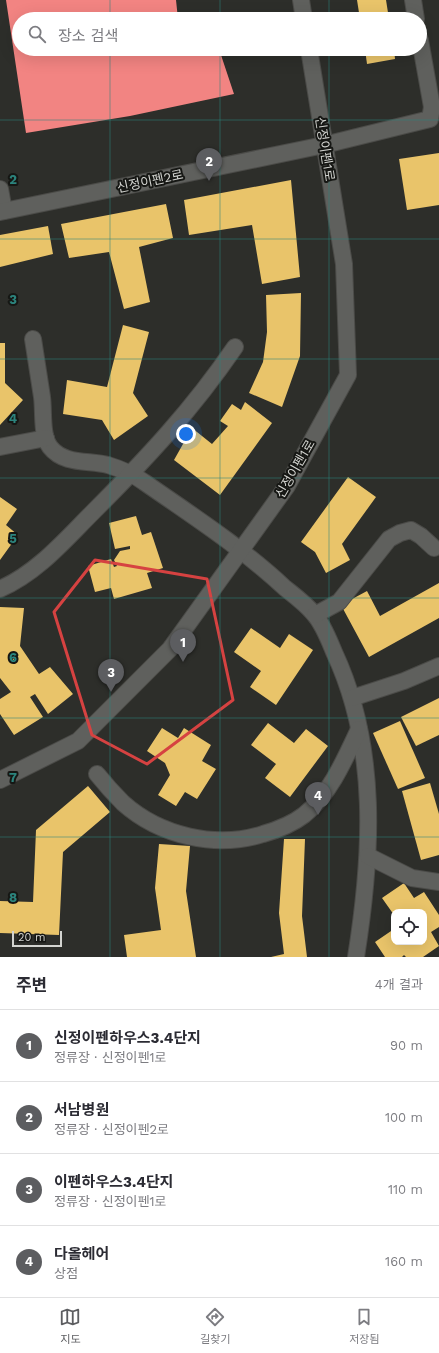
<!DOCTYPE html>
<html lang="ko">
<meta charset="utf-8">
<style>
body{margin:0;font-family:"Work Sans","Noto Sans KR",sans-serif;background:#f7f7f7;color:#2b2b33}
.controls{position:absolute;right:12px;bottom:12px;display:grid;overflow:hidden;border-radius:8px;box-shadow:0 4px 16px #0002}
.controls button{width:36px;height:36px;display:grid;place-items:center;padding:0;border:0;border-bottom:1px solid #e1e1e2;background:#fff;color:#2b2b33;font:20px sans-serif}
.scale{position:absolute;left:12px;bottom:10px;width:50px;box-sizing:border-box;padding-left:4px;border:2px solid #d3d4d0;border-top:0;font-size:11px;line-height:14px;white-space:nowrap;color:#d3d4d0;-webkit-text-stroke:3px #161714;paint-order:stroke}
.you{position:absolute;left:186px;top:434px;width:14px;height:14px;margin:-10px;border:3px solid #fff;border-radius:50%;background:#1a73e8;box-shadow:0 0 0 6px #1a73e833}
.badge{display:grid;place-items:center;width:26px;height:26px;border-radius:50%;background:#5c5d60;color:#fff;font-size:13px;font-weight:700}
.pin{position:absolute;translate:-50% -33px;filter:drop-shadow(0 1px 2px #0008)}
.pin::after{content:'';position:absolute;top:21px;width:14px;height:12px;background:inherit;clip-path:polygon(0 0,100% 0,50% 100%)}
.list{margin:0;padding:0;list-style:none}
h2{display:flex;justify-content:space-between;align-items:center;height:52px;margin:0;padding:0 16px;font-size:17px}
h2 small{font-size:13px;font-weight:400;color:#7c7c81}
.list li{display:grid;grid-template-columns:26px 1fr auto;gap:12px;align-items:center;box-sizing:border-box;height:72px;padding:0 16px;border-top:1px solid #e1e1e2}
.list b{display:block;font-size:15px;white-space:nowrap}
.list p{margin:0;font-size:13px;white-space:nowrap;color:#7c7c81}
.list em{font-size:13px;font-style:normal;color:#7c7c81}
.icon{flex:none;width:22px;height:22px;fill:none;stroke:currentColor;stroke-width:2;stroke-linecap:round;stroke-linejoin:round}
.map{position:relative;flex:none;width:439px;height:957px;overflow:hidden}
.search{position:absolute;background:#fff;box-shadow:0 4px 16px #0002;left:12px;right:12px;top:12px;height:44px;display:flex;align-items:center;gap:10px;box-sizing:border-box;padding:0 14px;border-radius:22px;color:#7c7c81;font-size:15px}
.sheet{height:340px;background:#fff}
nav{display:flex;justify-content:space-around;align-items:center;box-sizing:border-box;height:56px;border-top:1px solid #e1e1e2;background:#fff;font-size:11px;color:#7c7c81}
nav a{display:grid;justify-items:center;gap:2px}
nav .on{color:#5c5d60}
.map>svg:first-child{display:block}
.homes{fill:#e9c46a}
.health{fill:#f28482}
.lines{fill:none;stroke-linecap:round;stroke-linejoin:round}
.minor-casing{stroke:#4b4b48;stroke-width:18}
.minor{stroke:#5f605d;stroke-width:16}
.marked{fill:none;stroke:#d64241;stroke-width:3;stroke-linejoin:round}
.grid{fill:none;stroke:#2c847d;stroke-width:1;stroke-opacity:0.55}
.labels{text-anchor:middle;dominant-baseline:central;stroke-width:4;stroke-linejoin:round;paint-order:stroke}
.street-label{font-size:13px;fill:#d3d4d0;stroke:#161714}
.grid-label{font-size:13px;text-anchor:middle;font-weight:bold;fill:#2c847d;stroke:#161714;stroke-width:4;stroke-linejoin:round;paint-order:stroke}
</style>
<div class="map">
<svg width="439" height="957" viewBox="0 0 439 957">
<rect width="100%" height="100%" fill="#2d2e2a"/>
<!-- homes -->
<g class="homes">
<polygon points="357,0 386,0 389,19 360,19"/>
<polygon points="365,49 394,49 395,59 367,64"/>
<polygon points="439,153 439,205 407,210 399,159"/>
<polygon points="291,180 300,277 262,284 252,225 189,235 184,200"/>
<polygon points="166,204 173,238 139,247 150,302 124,309 109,252 69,258 61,224"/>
<polygon points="48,226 53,254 0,267 0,235"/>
<polygon points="301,293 300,356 282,407 249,393 263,362 267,332 266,295"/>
<polygon points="123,325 149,332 133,393 148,416 114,440 102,420 63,414 67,380 107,387"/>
<polygon points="0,343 5,343 5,383 23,400 0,425"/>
<polygon points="245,402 272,423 220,495 174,460 192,428 212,444 228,426 220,421 232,404 241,410"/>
<polygon points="348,477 376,497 342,544 350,560 326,573 315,552 301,542"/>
<polygon points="0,497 17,509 6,525 18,535 0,560"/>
<polygon points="136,516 142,535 151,532 163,568 147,573 152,588 114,599 111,588 95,592 88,566 111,559 114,567 117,566 114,560 120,551 130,549 130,546 115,549 109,523"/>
<polygon points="439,583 439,618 369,657 341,605 367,591 380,616"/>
<polygon points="0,607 24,608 20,646 39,674 50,667 73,694 48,714 35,694 30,697 43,717 14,735 0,714 0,699 11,692 0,678"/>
<polygon points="251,628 280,648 289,634 313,650 276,705 250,687 261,671 234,652"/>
<polygon points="439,698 439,735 416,746 401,717"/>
<polygon points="400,721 425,778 398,789 373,733"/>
<polygon points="268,723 294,743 306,729 328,746 290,797 265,778 276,764 251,745"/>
<polygon points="162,728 178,738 184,728 211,745 202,761 216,769 197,799 185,792 176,806 158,795 170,775 165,763 147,751"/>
<polygon points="430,783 439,814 439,855 421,860 402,791"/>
<polygon points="88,786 110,812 63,852 59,935 0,933 0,901 33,902 36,830"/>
<polygon points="284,839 305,839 302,916 307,957 271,957 284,954 279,913"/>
<polygon points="159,844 190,846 186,891 196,957 127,957 124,935 161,930 155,888"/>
<polygon points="404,883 414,898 424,892 439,915 439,927 431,932 439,946 423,957 406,957 404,955 402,957 385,957 375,942 394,929 394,942 424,942 424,912 394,912 394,915 382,898"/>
</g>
<!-- health -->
<polygon class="health" points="6,0 176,0 178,19 19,19 19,49 219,49 234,94 130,116 26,133"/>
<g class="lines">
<defs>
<g id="minor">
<polyline points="301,0 304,19"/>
<polyline points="413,0 416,19"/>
<polyline points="0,189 4,211"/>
<polyline points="0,212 324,145 430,119 432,107 420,40"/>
<path d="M33,339C36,358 39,378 42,397C44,412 41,435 50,447C64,465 89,460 108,465C121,469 133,474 144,482C193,516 241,547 285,588C295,596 306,604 314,614C323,624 329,640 334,652C379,748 372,856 356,957"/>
<polyline points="0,447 46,438"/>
<path d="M0,589C37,573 65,540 93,512C146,459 192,410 235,347"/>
<polyline points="315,615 339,602 389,539 400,533 411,530 421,536 434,548"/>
<polyline points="352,698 404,681 439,666"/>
<path d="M97,774C105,784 114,794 123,803C160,836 216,849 263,834C277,830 291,825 304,815C330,794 345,759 359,729"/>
<polyline points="0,780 78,741 170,649 287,486 348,375 344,264 309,49"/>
<polyline points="368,856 412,878 439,882"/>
</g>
</defs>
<!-- minor casing -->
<use href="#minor" class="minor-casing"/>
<!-- minor -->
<use href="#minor" class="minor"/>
</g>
<!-- marked area -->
<path class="marked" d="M95,560L207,579L233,700L147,764L92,735L54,612Z"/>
<!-- grid -->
<path class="grid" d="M110,0V19M220,0V19M329,0V19M110,49V957M220,49V957M329,49V957M0,120H439M0,239H439M0,359H439M0,478H439M0,598H439M0,718H439M0,837H439"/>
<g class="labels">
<!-- street labels -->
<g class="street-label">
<text transform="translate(325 149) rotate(81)">신정이펜1로</text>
<text transform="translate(150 181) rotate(-12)">신정이펜2로</text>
<text transform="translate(295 469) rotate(-60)">신정이펜1로</text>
</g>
</g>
<g class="grid-label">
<text x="13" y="184">2</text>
<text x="13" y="304">3</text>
<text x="13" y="423">4</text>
<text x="13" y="543">5</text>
<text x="13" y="662">6</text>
<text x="13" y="782">7</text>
<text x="13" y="902">8</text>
</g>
</svg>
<div class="controls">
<button><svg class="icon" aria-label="locate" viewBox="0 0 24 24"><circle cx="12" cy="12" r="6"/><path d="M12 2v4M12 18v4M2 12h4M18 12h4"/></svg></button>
</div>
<div class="scale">20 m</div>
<div class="you"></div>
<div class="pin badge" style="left:183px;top:662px">1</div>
<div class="pin badge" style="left:209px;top:181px">2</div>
<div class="pin badge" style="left:111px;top:692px">3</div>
<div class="pin badge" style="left:318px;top:815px">4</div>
<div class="search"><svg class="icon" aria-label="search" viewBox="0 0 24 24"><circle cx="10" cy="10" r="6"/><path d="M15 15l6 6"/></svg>장소 검색</div>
</div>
<section class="sheet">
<h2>주변<small>4개 결과</small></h2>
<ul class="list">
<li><span class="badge">1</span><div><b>신정이펜하우스3.4단지</b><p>정류장 · 신정이펜1로</p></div><em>90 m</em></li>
<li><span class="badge">2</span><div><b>서남병원</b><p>정류장 · 신정이펜2로</p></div><em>100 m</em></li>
<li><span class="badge">3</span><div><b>이펜하우스3.4단지</b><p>정류장 · 신정이펜1로</p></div><em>110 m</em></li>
<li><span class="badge">4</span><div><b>다올헤어</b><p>상점</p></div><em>160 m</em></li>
</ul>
</section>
<nav>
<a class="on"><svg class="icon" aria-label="map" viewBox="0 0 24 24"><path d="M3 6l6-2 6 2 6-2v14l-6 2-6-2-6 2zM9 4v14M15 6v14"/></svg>지도</a>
<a><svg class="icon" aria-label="directions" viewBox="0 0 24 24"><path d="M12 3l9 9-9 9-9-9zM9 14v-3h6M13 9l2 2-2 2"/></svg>길찾기</a>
<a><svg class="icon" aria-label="saved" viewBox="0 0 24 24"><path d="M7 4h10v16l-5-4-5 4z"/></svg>저장됨</a>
</nav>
